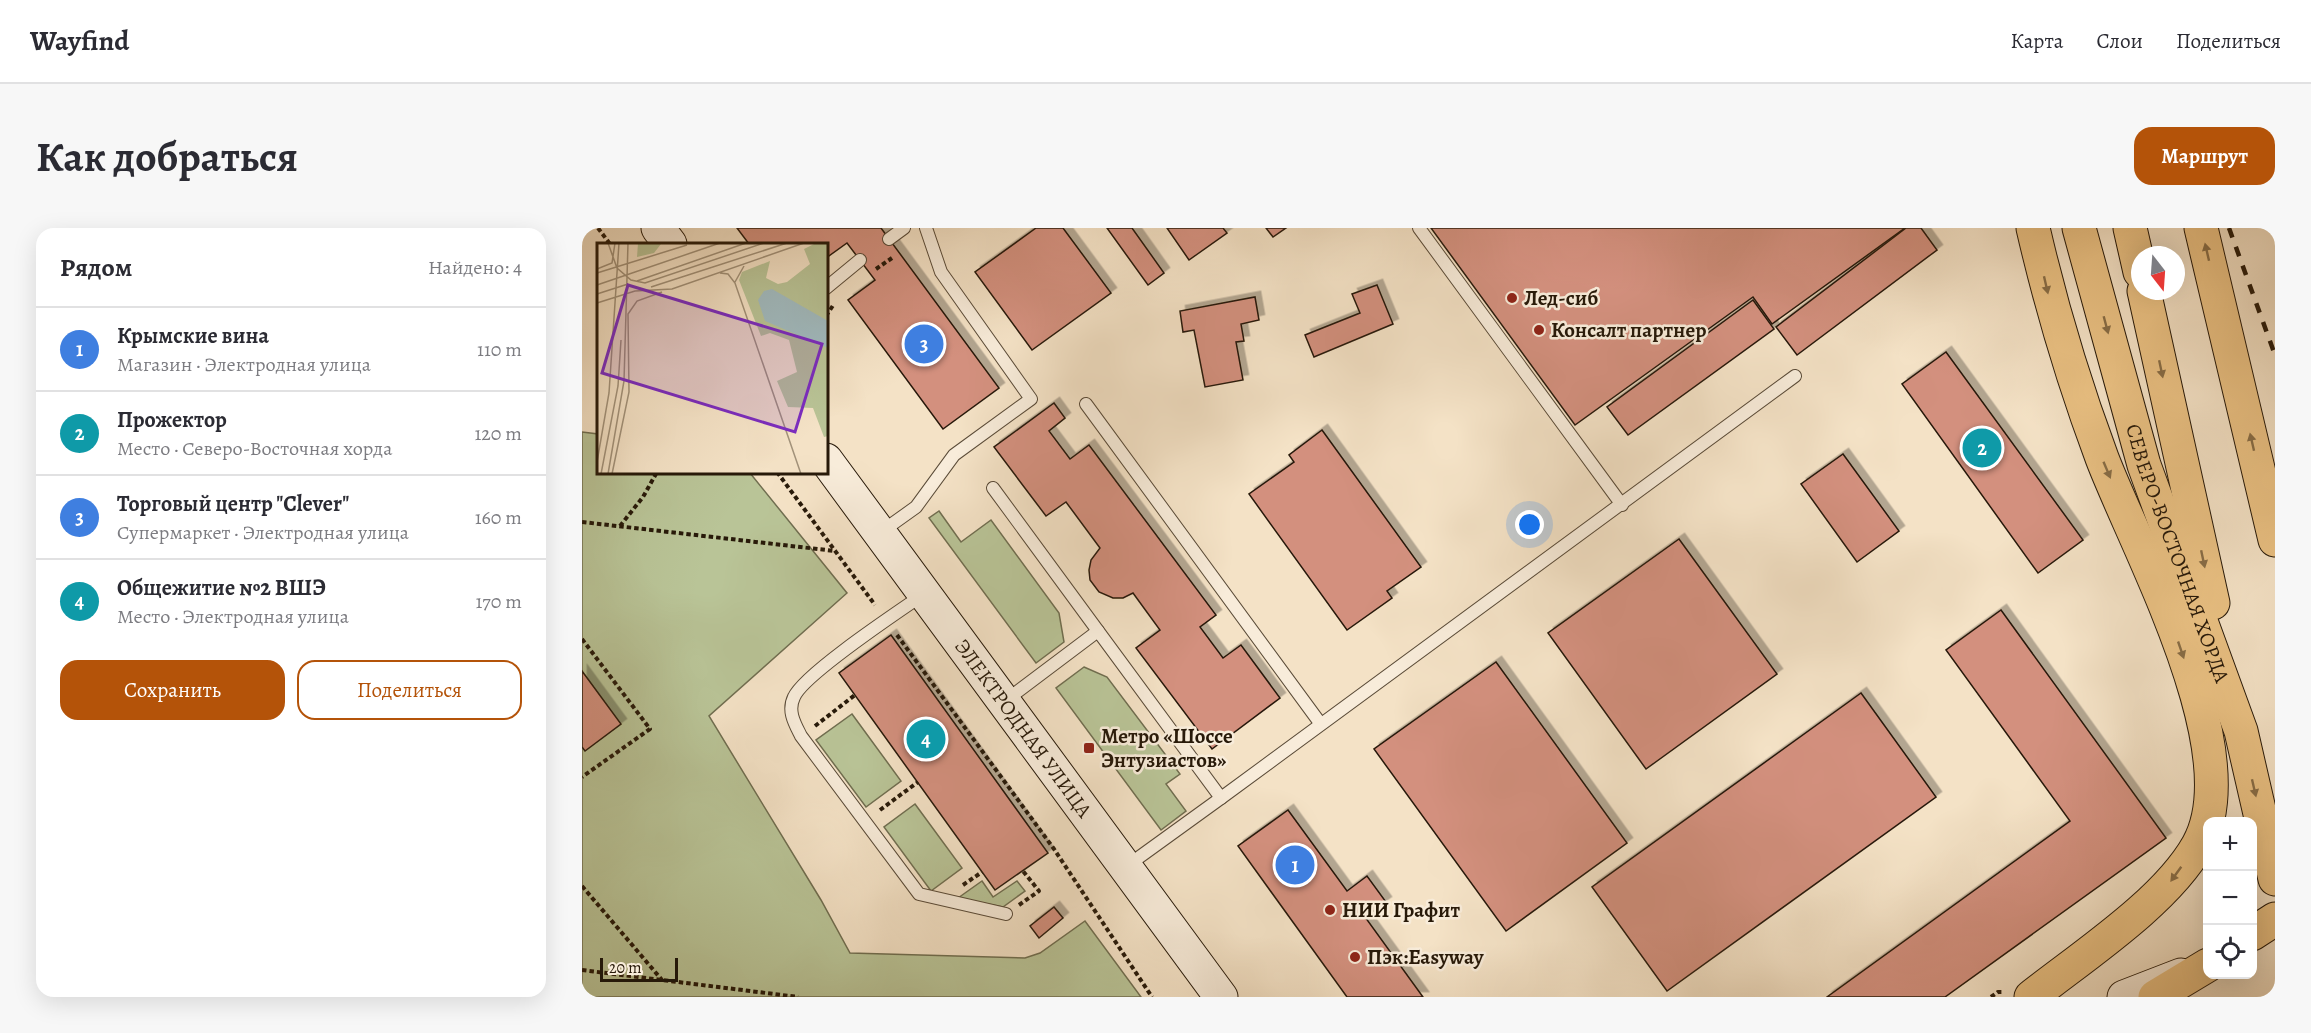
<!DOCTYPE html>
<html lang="ru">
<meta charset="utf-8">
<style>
body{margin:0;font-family:Alegreya,serif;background:#f7f7f7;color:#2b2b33}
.controls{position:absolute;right:18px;bottom:18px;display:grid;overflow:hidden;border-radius:12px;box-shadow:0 6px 24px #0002}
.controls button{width:54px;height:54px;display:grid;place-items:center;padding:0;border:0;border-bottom:2px solid #e1e1e2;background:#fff;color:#2b2b33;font:30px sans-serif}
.compass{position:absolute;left:1549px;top:18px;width:54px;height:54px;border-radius:50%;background:#fff;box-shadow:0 6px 24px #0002;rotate:163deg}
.scale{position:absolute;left:18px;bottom:15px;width:78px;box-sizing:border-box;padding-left:6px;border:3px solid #271909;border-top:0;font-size:16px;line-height:21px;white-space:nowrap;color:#271909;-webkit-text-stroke:4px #f8ecda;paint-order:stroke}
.you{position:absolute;left:948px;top:297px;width:21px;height:21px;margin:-15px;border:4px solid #fff;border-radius:50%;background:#1a73e8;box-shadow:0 0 0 9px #1a73e833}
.badge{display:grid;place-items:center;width:39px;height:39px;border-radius:50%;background:#b45309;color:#fff;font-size:20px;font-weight:700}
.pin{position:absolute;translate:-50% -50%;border:3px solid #fff;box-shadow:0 2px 6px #0006}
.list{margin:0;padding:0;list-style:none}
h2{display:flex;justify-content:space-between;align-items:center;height:78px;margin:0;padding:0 24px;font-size:26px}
h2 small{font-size:20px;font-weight:400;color:#7c7c81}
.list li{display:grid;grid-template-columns:39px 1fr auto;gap:18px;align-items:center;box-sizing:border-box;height:84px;padding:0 24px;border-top:2px solid #e1e1e2}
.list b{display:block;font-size:22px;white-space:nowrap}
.list p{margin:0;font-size:20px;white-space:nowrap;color:#7c7c81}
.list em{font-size:20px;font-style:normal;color:#7c7c81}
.actions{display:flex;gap:12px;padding:18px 24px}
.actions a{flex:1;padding:14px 0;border:2px solid #b45309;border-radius:18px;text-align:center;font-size:21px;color:#b45309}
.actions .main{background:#b45309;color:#fff}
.icon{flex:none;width:33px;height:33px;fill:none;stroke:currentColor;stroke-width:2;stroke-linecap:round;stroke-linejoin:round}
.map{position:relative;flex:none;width:1693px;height:769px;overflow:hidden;border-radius:18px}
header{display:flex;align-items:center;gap:36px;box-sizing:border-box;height:84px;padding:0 30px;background:#fff;border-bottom:2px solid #e1e1e2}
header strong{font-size:28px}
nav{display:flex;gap:33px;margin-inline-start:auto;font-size:21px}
.intro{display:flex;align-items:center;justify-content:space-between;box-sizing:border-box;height:144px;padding:0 36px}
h1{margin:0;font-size:42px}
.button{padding:15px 27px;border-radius:18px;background:#b45309;color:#fff;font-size:21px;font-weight:700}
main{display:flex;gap:36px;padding:0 36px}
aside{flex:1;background:#fff;border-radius:18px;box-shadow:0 6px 24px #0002}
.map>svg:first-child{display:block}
.green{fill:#b9c497;stroke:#706e50;stroke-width:1.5}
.building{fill:#d3907e;stroke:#271909;stroke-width:1.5;filter:url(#shadow)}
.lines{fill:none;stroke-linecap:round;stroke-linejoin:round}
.lane-casing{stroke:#5a4b38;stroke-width:14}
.secondary-casing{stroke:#271909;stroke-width:35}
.primary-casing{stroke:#271909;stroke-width:35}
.path{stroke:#271909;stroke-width:4;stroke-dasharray:4.5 3;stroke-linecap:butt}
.lane{stroke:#f8ecda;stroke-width:12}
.secondary{stroke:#f8ecda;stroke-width:33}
.primary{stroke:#eac183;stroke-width:33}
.rail{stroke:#271909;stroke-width:4.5;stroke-dasharray:10 10;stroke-linecap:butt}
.oneway{fill:#886d46}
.poi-dot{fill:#8f2418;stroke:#f8ecda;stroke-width:2}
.labels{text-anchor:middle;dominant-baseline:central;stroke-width:5;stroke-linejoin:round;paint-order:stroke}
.poi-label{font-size:21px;font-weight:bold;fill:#271909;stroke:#f8ecda;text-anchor:start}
.street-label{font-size:21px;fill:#271909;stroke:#f8ecda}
.inset-road{fill:none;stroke:#a2927a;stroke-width:1.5}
.view{fill:#7b2cbf;fill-opacity:0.15;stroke:#7b2cbf;stroke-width:3}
.inset-edge{fill:none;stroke:#271909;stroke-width:3}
</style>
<header>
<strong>Wayfind</strong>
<nav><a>Карта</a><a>Слои</a><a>Поделиться</a></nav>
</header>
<div class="intro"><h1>Как добраться</h1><a class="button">Маршрут</a></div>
<main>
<aside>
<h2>Рядом<small>Найдено: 4</small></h2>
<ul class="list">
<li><span class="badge" style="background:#3f7fe0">1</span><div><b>Крымские вина</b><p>Магазин · Электродная улица</p></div><em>110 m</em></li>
<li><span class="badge" style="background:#0f9aa8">2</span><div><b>Прожектор</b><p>Место · Северо-Восточная хорда</p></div><em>120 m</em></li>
<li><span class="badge" style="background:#3f7fe0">3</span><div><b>Торговый центр &quot;Clever&quot;</b><p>Супермаркет · Электродная улица</p></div><em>160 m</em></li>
<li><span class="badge" style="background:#0f9aa8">4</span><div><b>Общежитие №2 ВШЭ</b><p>Место · Электродная улица</p></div><em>170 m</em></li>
</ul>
<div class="actions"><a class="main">Сохранить</a><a>Поделиться</a></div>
</aside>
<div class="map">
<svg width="1693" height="769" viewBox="0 0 1693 769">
<defs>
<filter id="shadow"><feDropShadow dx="5.5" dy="-5.5" stdDeviation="0" flood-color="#0004"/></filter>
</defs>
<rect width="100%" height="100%" fill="#f4e2c6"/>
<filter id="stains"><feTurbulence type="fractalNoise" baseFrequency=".00333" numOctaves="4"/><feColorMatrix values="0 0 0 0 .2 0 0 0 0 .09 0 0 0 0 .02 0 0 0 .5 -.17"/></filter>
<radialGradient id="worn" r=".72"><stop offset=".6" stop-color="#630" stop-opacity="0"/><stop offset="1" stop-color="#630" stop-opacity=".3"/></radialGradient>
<!-- green -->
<g class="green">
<polygon points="0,204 16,206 16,244 168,245 265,365 127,488 239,672 268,725 443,730 458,725 503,693 559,769 0,769"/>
<polygon points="357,283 379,314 409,292 477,385 482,414 454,435 347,290"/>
<polygon points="502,439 525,449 598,546 584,556 604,583 579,602 474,460"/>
<polygon points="270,486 319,553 284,579 234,512"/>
<polygon points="333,576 380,640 349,663 302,599"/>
<polygon points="400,653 411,669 435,653 443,663 421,679 376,670"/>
</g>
<!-- building -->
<g class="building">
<polygon points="155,0 299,0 417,160 361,201 266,72 293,52 265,15 244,30 244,16 167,16"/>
<polygon points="454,0 481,0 529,65 450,122 393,44"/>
<polygon points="525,0 550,0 582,45 566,57"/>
<polygon points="585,0 641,0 645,5 607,32"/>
<polygon points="684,0 704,0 691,9"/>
<polygon points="849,0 1323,0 1190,96 1171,69 993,197"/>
<polygon points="1324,0 1339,0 1355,22 1215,127 1194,99"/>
<polygon points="795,57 811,96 732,129 723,107 778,85 770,66"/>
<polygon points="673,69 677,92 659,96 662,113 654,114 661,152 623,159 612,102 601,104 598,83"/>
<polygon points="1171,72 1192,101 1046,207 1025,179"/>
<polygon points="1364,124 1501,312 1456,345 1320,156"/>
<polygon points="472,175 483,190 467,203 488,231 507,217 634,387 618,399 641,430 659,417 698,470 630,521 554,420 578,402 551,365 541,370 531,370 517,364 508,352 507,342 509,332 518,320 484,274 464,288 412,219"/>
<polygon points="740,202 839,339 805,363 810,370 765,402 667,266 712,234 707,227"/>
<polygon points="1261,226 1317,303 1275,334 1219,256"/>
<polygon points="1097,311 1195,446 1064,541 966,405"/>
<polygon points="1419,382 1584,610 1363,769 1245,769 1488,593 1364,422"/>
<polygon points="309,407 466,625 413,662 257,445"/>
<polygon points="914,434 1045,615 924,703 792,521"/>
<polygon points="0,443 39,496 3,523 0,519"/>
<polygon points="1279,465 1354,569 1085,763 1010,659"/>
<polygon points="706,582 765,663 785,648 804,674 783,689 841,769 765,769 656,618"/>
<polygon points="472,679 481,690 457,710 448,698"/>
</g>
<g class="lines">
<defs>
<g id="lane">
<polyline points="837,0 1040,277"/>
<polyline points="307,11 322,0"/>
<polyline points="244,60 278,32"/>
<polyline points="504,176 738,495"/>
<polyline points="411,260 516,403"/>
<polyline points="299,304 334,279 372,227 449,171 359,44 344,0"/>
<path d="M342,366C316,384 222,446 212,469C205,483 213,496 219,508L337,666L424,686"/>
<polyline points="423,473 516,403 639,570 1213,148"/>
<polyline points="545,638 639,570"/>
</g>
<g id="secondary">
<polyline points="76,0 88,16"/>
<path id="s1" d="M244,232L639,769"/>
<polyline points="1542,769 1599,747"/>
</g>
<g id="primary">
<path id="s2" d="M1497,0L1562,237L1659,503L1693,651"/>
<polyline points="1548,0 1558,44"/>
<polyline points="1619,0 1693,312"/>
<polyline points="1562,63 1631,375"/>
<polyline points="1670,706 1693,691"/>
<path d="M1449,769C1501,728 1584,674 1616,617C1668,524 1555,322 1520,230C1492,155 1469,78 1451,0"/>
<polyline points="1573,769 1626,737"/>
</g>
</defs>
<!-- lane casing -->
<use href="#lane" class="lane-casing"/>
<!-- secondary casing -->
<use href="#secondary" class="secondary-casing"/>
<!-- primary casing -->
<use href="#primary" class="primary-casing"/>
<!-- path -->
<g class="path">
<polyline points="16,0 28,16"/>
<polyline points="294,41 310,30"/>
<polyline points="244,88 252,76"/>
<polyline points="195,244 293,377"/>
<polyline points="0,294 253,323"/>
<polyline points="38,298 61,269 75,244"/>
<polyline points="315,407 472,621 570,769"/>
<polyline points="0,411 68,501 0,549"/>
<polyline points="233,498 273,467"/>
<polyline points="298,582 336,554"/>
<polyline points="381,657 400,644"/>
<polyline points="0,658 80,752"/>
<polyline points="437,677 457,663 441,643"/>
<polyline points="0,742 216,769"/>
<polyline points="1409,769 1416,764 1422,764"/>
</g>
<!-- lane -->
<use href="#lane" class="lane"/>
<!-- secondary -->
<use href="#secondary" class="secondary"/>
<!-- primary -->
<use href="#primary" class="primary"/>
<!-- rail -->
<polyline class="rail" points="1647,0 1693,127"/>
</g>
<!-- one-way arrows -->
<defs><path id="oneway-solid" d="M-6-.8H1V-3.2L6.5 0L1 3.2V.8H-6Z" transform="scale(1.5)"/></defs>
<g class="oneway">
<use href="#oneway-solid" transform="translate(1625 24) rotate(-103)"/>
<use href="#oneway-solid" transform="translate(1464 57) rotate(77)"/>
<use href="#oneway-solid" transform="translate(1524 97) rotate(75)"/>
<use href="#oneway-solid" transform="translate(1579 141) rotate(78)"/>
<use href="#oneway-solid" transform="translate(1670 214) rotate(-103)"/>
<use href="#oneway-solid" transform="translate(1525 242) rotate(67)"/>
<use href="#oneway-solid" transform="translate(1621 331) rotate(78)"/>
<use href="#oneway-solid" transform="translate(1599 422) rotate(71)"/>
<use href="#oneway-solid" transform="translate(1672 560) rotate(77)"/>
<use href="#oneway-solid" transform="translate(1594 646) rotate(126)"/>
</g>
<!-- markers -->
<g class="poi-dot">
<circle cx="930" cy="70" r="6"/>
<circle cx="957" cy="102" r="6"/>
<rect x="501" y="514" width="12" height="12" rx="3"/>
<circle cx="748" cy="682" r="6"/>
<circle cx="773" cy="729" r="6"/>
</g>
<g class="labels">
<!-- poi labels -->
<g class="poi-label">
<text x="942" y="70">Лед-сиб</text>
<text x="969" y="102">Консалт партнер</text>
<text x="519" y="508">Метро «Шоссе<tspan x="519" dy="24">Энтузиастов»</tspan></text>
<text x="760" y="682">НИИ Графит</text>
<text x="785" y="729">Пэк:Easyway</text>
</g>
<!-- street labels -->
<g class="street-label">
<text stroke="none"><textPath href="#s2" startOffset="340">СЕВЕРО-ВОСТОЧНАЯ ХОРДА</textPath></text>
<text stroke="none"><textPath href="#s1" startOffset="333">ЭЛЕКТРОДНАЯ УЛИЦА</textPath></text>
</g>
</g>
<!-- overview -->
<g transform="translate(15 15)">
<rect width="231" height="231" fill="#f4e2c6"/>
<path d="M41,0H63L64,1L57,10L40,14ZM219,0H231V193L227,194L216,165L191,164L180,138L200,129L192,97L173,90L164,93L142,37L145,29L173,18L169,35L181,41L190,39L213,21L207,6Z" fill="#b9c497"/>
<path d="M175,46L231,78V105L168,78L161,57L167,48Z" fill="#a1bbc0"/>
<path class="inset-road" d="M11,0L20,25L34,37L48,40L167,0M74,0H96M0,26L15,20L18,0M0,30L90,2M123,30L131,31L138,40L204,231M40,38L149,0M138,39L147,23M0,42L123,0M54,44L190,0M0,51L31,41M0,60L38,48L75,46L207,0M0,219L12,150L22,0M4,231L21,143L24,97M11,231L27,138L31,0M15,231L32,149L31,71L40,58L65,49"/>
<path class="view" d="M31,42L225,101L198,189L5,130Z"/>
<rect width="231" height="231" class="inset-edge"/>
</g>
<rect width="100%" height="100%" filter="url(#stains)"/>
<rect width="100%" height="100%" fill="url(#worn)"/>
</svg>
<div class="controls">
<button>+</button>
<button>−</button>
<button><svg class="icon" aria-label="locate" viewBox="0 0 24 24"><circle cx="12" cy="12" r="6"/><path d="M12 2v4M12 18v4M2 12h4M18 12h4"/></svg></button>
</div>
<svg class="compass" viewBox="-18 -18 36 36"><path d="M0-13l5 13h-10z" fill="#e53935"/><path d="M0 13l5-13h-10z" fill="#7c7c81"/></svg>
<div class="scale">20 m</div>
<div class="you"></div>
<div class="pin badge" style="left:713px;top:637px;background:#3f7fe0">1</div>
<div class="pin badge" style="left:1400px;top:220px;background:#0f9aa8">2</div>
<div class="pin badge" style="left:342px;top:116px;background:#3f7fe0">3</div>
<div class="pin badge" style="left:344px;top:511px;background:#0f9aa8">4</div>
</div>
</main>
